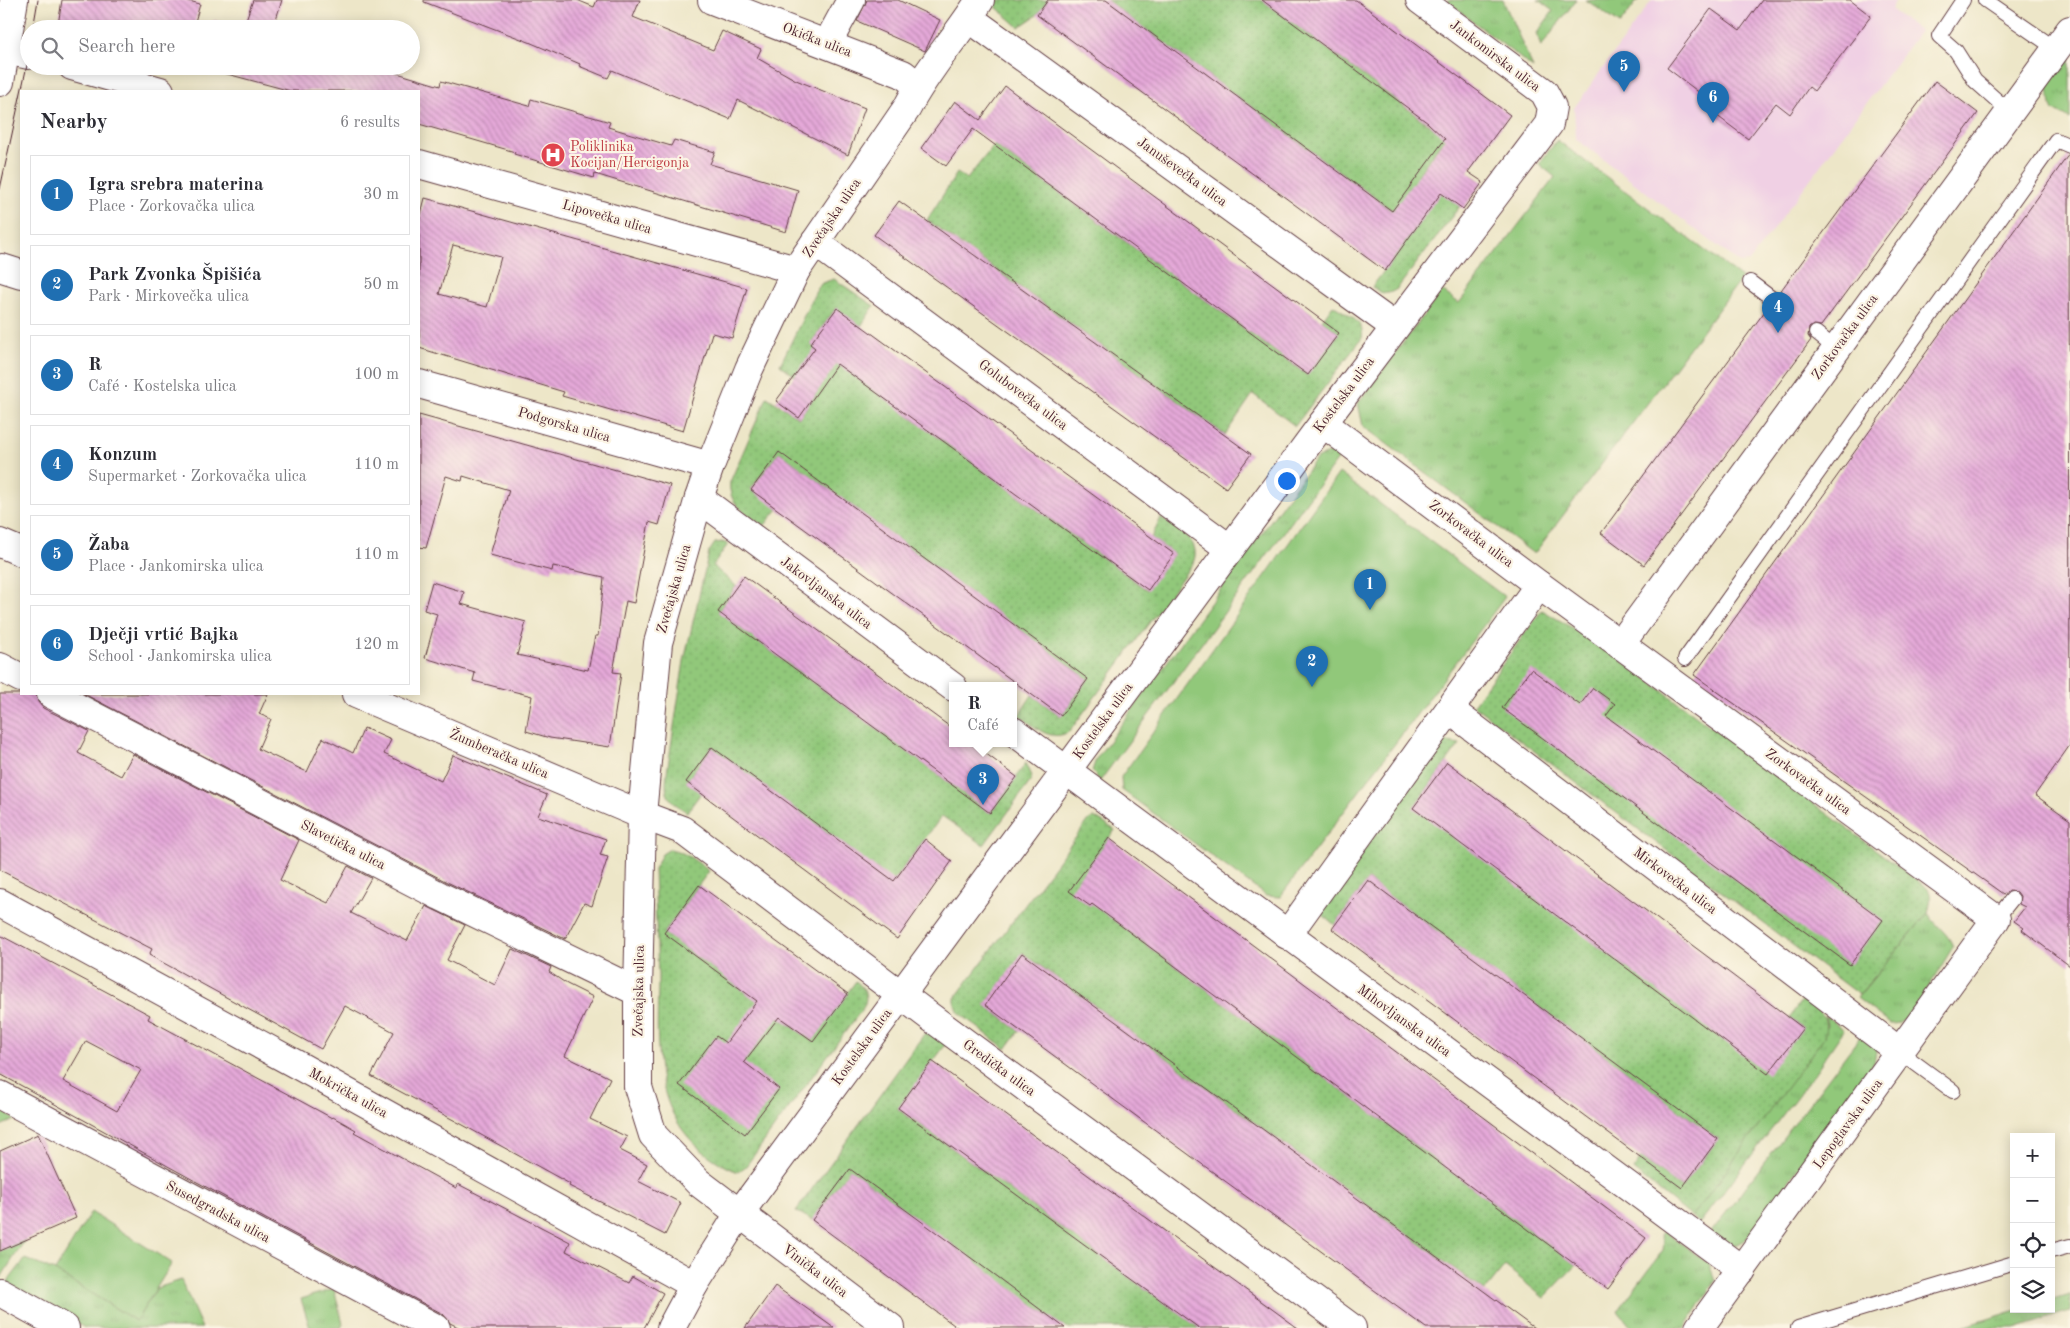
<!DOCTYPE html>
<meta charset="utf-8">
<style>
body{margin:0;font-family:"Old Standard TT",serif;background:#f7f7f7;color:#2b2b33}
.controls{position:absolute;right:15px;bottom:15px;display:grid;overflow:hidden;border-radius:0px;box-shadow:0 2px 12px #0003}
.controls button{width:45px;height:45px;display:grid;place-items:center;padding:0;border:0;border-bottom:1px solid #e1e1e2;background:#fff;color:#2b2b33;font:25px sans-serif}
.you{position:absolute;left:1286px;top:480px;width:18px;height:18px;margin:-12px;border:4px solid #fff;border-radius:50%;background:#1a73e8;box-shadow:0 0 0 8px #1a73e833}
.badge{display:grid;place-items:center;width:32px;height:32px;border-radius:50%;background:#1f6fb2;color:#fff;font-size:16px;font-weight:700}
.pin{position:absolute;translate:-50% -41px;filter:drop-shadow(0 1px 2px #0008)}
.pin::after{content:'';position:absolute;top:26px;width:18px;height:15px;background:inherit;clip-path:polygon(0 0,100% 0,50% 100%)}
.popup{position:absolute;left:949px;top:682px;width:68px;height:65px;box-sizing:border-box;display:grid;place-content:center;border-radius:0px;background:#fff;filter:drop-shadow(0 1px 4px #0005);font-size:16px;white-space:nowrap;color:#7c7c81}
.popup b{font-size:19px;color:#2b2b33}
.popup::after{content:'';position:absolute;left:50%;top:100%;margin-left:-10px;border:10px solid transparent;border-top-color:#fff}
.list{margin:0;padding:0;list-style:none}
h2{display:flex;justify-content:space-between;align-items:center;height:65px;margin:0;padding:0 20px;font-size:21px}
h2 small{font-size:16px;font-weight:400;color:#7c7c81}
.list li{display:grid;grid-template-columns:32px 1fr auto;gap:15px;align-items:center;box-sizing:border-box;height:80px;margin:0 10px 10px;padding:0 10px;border:1px solid #e1e1e2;border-radius:0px}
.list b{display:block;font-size:19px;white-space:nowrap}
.list p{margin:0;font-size:16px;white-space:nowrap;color:#7c7c81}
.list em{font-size:16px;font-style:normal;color:#7c7c81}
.icon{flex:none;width:28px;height:28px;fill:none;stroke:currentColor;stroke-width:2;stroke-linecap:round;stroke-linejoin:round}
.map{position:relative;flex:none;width:2070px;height:1328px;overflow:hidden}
.search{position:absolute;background:#fff;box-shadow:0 2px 12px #0003;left:20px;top:20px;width:400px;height:55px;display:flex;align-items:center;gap:12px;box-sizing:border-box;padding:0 18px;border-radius:28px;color:#7c7c81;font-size:19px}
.panel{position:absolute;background:#fff;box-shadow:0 2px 12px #0003;left:20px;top:90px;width:400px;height:605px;border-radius:0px}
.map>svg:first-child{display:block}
.built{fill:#f0d0e4}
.grass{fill:url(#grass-tufts);stroke:#6e7452}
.park{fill:#91c87a;stroke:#6e7452}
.garden{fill:url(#garden-dots);stroke:#6e7452}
.building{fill:url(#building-back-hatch);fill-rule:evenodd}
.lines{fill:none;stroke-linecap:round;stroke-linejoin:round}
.lane-casing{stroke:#623d43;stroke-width:16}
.street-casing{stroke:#623d43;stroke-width:30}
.secondary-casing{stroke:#623d43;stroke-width:30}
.lane{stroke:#fff;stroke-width:14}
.street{stroke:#fff;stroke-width:28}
.secondary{stroke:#fff;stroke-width:28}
.tram{stroke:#4a1f2b;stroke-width:1}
.labels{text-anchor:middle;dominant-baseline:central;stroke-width:4.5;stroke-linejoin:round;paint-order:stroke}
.street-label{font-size:14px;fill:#4a1f2b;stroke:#fcf5e5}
.health-label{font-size:14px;fill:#be3a42;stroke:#fcf5e5;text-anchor:start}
</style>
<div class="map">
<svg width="2070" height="1328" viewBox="0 0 2070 1328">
<defs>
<pattern id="grass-tufts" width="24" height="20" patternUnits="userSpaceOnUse" patternTransform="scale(1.25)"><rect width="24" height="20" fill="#91c87a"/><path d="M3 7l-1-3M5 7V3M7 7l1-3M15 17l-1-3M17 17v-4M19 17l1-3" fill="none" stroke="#7fab6a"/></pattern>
<pattern id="garden-dots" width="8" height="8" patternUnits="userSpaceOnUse" patternTransform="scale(1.25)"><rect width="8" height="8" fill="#91c87a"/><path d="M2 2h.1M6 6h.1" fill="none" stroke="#7fab6a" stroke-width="1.8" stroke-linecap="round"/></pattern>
<pattern id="building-back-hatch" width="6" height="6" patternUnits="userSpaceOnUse" patternTransform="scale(1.25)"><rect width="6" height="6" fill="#e5a9d9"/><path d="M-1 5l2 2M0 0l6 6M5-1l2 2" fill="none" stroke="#bc89b0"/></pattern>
</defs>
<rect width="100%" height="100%" fill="#fcf5e5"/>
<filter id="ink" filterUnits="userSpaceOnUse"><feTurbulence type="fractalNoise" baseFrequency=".02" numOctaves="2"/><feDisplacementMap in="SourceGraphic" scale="10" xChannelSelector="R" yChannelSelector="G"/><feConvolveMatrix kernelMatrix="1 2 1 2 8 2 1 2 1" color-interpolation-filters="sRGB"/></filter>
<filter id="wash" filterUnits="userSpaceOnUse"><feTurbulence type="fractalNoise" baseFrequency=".0096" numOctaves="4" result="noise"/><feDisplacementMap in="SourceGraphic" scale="20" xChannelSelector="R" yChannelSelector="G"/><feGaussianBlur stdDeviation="1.12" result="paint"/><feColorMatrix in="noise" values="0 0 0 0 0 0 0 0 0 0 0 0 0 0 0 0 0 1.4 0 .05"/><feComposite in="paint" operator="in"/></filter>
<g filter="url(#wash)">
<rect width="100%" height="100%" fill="#ede6c8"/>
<!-- built -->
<polygon class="built" points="1652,0 1896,0 1891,9 1920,31 1749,262 1740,263 1576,139 1574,108"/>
<!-- grass -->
<g class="grass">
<polygon points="1448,0 1503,0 1533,68 1447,1"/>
<polygon points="1538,0 1576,0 1541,47 1537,33 1553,11"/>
<polygon points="1586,0 1638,0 1620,24"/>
<polygon points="2070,52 2070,119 2052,109 2047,85"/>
<polygon points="1557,140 1742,278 1534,554 1363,426 1358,403 1442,291 1459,303 1555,177 1539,164"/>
<polygon points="1328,453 1341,455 1100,781 1092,771 1096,759 1316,459"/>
<path d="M1928,913C1935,926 1949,933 1953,947C1939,969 1923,1000 1905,1019C1901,1023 1896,1024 1890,1024L1857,998Z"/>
<polygon points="1825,1015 1844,1030 1811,1078 1699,1224 1692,1217 1774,1104 1827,1026"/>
<path d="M1862,1034L1877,1046L1874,1063L1750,1235C1732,1251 1727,1246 1709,1235Z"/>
<polygon points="3,1111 15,1120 0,1126 0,1112"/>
<polygon points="1664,1231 1709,1264 1715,1280 1712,1286 1685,1328 1632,1328 1618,1311 1663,1250 1664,1243 1661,1235"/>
<polygon points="25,1240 0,1279 0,1241"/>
<polygon points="25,1259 55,1271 136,1321 157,1288 181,1280 202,1328 85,1328 6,1284"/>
<polygon points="334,1289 343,1324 341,1328 310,1328 301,1299"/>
<polygon points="2070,1294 2070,1311 2015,1328 1959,1328 2020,1309 2051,1309 2051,1300"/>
</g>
<!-- park -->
<g class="park">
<polygon points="1339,473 1505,597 1280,897 1266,896 1122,790 1121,777"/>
<polygon points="91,1212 172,1263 136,1321 55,1271"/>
</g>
<!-- garden -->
<g class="garden">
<polygon points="998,0 1048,0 1037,15 1019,27 996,7"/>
<path d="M1106,0H1262L1445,137L1418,175L1460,206L1397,289C1386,296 1382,294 1372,287L1416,228Z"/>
<path d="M994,145L1307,375L1339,333L1322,320L1333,305C1344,313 1366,321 1362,338L1295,426L1253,394L1225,435L927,220L957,173L967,179Z"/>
<path d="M834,279L874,306L861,326L836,308L810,344L1147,590L1174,554L1151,538L1161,518C1177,530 1203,540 1193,563L1070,731C1051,744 1034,726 1019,715L1032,695L1061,716L1088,679L779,452L751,489L778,509L764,526C749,515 727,505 730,482L767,397L799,418L817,392L780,365L817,289L822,283Z"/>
<path d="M722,542L728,544L713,566L736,586L718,612L990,813L1026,763L1032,776L1030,782L984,845L942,816L893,881L712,747L686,782L701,793L687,812C667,799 664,796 667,772L684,661L709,552L715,543Z"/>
<path d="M1542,610L1600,644L1927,888C1933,895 1930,904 1928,913L1859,995L1473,705Z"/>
<path d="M1448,742L1460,744L1413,808L1803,1028L1789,1018L1803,998C1819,1011 1830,1014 1824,1037L1692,1217L1633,1170L1641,1158L1682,1188L1718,1139L1368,880L1335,925L1318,911L1442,745Z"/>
<polygon points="1094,817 1115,830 1070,891 1090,906 1101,891 1112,919 1576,1265 1544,1298 1505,1266 1485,1291 1023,953 985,1005 1019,1031 1006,1049 959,1013 955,1005 955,998 1089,820"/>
<path d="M670,849C686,852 697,862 709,871L664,933L812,1041L856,981C865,989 869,997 863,1008L746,1166L738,1172C723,1166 711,1158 699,1148C649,1103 658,1037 658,976C657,940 655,905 654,869L662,854Z"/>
<polygon points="927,1030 946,1044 898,1109 1199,1328 1065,1328 850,1169 812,1220 796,1211"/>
</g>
<g id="blocks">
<!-- building -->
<g class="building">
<polygon points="62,0 185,0 200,4 193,29 71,29 58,25"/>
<polygon points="253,0 282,0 273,29 212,29 214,20 243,28"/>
<polygon points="424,0 577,0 594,7 597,0 640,0 633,17 713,50 722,31 761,49 757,58 796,80 865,108 848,155 738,100 730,119 612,70 608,78 579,66 580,64 529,42 424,2"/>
<polygon points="867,0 898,0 940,20 925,51 857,21"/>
<polygon points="1048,0 1106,0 1392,211 1445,139 1428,123 1262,0 1356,0 1510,115 1468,172 1483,182 1463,209 1441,193 1385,271 1037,15"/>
<polygon points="1762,0 1850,0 1871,16 1814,91 1809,87 1790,114 1776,103 1748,139 1712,112 1717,106 1667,68 1711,9 1740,30"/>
<polygon points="374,66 440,86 441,81 529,106 531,99 610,122 608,127 671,146 674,140 715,152 710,164 798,190 786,232 595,174 594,178 514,154 515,152 419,124 419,91 291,91 201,67"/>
<polygon points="1935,81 1978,113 1821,326 1813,325 1809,328 1808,336 1811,340 1644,565 1601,533 1768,307 1777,308 1781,305 1782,297 1779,293"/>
<polygon points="1005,86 1339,333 1308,375 973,129 946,166 921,148 955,101 980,120"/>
<polygon points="2069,154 2070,745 2035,795 2070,820 2070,966 2022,930 2024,928 2014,921 2025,907 2019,904 2020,896 2017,892 2009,891 2003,894 1694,675"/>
<path d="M425,198L747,288L732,338L712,333L683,431L562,396L564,392L419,348V222ZM453,245L501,257L487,307L439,294Z"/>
<polygon points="899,201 1251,454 1226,488 874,235"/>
<polygon points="837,308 1174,554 1148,590 837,364 799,418 776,401 815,348 810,344"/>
<polygon points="419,415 670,485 659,525 649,522 634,603 626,601 613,672 621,673 610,747 550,738 526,731 532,696 473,681 475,673 425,658 437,614 424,610 432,582 464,592 461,604 526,622 517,655 588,670 595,636 598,636 604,577 553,566 552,571 490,555 509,490 463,476 462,481 446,476 426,548 419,547"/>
<polygon points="779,452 1088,679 1061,716 751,490"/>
<polygon points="744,576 953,729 953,744 973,744 1017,777 990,813 718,612"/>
<polygon points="1531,669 1580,705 1593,688 1615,704 1606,716 1883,920 1850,965 1502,708"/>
<polygon points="0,694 36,694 38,702 43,708 89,731 78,753 121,776 133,754 299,840 280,880 328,903 348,866 371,878 351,913 407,941 426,906 465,925 447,960 495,985 512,949 551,967 549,972 567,984 593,997 565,1056 610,1078 590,1119 627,1137 620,1150 647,1164 638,1181 681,1203 665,1235 569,1186 570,1184 463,1125 371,1076 394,1032 345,1006 321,1049 149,955 152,949 0,870"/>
<polygon points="84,694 268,694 259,714 271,719 258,749 307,772 323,738 353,753 364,728 391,740 384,754 441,781 453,755 547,795 538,816 606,839 600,855 608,857 592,906 584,903 565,939 447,882"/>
<polygon points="712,747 894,881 925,839 952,861 897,939 686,782"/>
<polygon points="1447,762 1803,1028 1768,1074 1413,808"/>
<polygon points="1109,838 1646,1238 1608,1289 1092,904 1090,906 1069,891"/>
<polygon points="1368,880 1718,1139 1682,1188 1332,929"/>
<polygon points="699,885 848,994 813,1041 779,1017 744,1062 779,1089 745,1134 679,1085 716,1036 726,1043 757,1001 664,933"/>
<path d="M0,935L150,1015L148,1019L332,1118L333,1117L356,1130L354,1132L456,1188L458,1184L570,1242L566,1251L629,1283L633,1276L663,1293L644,1328H460L450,1323L443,1314L197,1182L0,1074ZM86,1041L141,1070L117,1111L63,1081Z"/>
<polygon points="1022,953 1485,1292 1534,1328 1426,1328 1106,1094 985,1005"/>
<polygon points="932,1061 1033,1135 1298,1328 1199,1328 1129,1277 898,1108"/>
<polygon points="38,1134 76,1218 0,1251 0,1151"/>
<polygon points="850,1169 997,1277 1065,1328 958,1328 812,1220"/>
<polygon points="775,1286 834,1328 745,1328"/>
</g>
</g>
</g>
<g filter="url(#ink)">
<use href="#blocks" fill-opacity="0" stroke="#623d43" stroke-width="1"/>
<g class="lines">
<defs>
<g id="lane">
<polyline points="1963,0 1939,36 1956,51 1975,81 2010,112"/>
<polyline points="1985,0 2056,49"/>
<polyline points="1750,282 1774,300"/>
<polyline points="1816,333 1836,349"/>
<polyline points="1685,659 2056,140 2070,146"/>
<polyline points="1996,919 2012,899"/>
<polyline points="1900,1052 1953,1091"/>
<polyline points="2051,1251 2070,1246"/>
<polyline points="1798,1328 2014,1263"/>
</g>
<g id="street">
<polyline points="712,0 903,74 918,86"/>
<polyline points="969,18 1395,327"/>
<polyline points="827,44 851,0"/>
<polyline points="6,50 29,55"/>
<polyline points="72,66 160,91"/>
<polyline points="419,164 796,270"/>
<polyline points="815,242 1230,549"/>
<polyline points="2,268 21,274"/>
<polyline points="419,384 710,466"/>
<polyline points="1323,423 1539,585 1996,919 1699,1328"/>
<polyline points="699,498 953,687"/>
<polyline points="0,543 21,552"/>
<polyline points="1620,645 2070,30"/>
<polyline points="0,667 21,678"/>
<polyline points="51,694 440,896 638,992"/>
<polyline points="356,694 642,815 682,830 929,1016 1352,1328"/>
<polyline points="1450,710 1900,1052"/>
<polyline points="1013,731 1742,1270"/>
<polyline points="0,903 303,1068 694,1285"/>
<polyline points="1287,935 1539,585"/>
<polyline points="0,1095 436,1328"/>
<polyline points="0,1292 65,1328"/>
<polyline points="671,1328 694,1285 739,1214 1323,423 1549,124 1552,107 1544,92 1420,0"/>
<path d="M891,1328L698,1182L653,1135L638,1087V992L642,815L658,643L699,498L710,466L749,369L796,270L907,108C927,69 957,37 980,0"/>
</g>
<polyline id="secondary" points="0,82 14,0"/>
</defs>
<!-- lane casing -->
<use href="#lane" class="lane-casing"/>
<!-- street casing -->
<use href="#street" class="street-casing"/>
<!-- secondary casing -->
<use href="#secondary" class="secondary-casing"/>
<!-- lane -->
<use href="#lane" class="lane"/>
<!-- street -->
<use href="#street" class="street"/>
<!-- secondary -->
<use href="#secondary" class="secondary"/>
<!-- tram -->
<g class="tram">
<polyline points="33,29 38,0"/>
<polyline points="0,189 29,56"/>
</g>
</g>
</g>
<!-- icons -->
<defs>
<symbol id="hospital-disc" viewBox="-11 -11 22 22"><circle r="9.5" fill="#e0444e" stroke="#fcf5e5"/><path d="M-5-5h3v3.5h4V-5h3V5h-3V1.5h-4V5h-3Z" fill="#fff"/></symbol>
</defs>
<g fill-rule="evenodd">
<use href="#hospital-disc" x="539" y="141" width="28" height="28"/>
</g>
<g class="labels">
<!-- street labels -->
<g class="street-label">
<text transform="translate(817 40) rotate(21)">Okićka ulica</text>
<text transform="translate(1495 56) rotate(37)">Jankomirska ulica</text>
<text transform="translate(1182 172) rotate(36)">Januševečka ulica</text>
<text transform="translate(607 217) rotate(16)">Lipovečka ulica</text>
<text transform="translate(832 218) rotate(-56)">Zvečajska ulica</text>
<text transform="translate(1845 337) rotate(-54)">Zorkovačka ulica</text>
<text transform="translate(1023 395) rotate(37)">Golubovečka ulica</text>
<text transform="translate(1344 395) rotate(-53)">Kostelska ulica</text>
<text transform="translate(564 425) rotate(16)">Podgorska ulica</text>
<text transform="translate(1471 534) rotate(37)">Zorkovačka ulica</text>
<text transform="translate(674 589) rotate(-74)">Zvečajska ulica</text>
<text transform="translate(826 593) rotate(37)">Jakovljanska ulica</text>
<text transform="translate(1103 721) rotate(-54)">Kostelska ulica</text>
<text transform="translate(499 754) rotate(23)">Žumberačka ulica</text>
<text transform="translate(1808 782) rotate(36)">Zorkovačka ulica</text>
<text transform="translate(343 845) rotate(27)">Slavetička ulica</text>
<text transform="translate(1675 881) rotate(37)">Mirkovečka ulica</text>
<text transform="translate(639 991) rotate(-89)">Zvečajska ulica</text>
<text transform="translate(1404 1021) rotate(36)">Mihovljanska ulica</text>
<text transform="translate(862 1047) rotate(-54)">Kostelska ulica</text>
<text transform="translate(999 1068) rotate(36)">Gredička ulica</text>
<text transform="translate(348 1093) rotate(29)">Mokrička ulica</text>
<text transform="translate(1848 1124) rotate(-54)">Lepoglavska ulica</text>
<text transform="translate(218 1212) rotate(28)">Susedgradska ulica</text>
<text transform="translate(815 1271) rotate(37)">Vinička ulica</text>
</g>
<!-- health labels -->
<g class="health-label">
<text x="570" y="147">Poliklinika<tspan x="570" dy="16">Kocijan/Hercigonja</tspan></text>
</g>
</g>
</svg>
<div class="controls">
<button>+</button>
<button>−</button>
<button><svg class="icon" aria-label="locate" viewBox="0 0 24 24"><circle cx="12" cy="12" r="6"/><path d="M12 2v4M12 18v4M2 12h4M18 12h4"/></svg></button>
<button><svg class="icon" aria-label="layers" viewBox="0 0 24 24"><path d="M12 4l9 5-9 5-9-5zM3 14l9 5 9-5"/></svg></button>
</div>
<div class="you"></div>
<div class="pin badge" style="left:1370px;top:610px">1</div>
<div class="pin badge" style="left:1312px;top:687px">2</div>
<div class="pin badge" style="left:983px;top:805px">3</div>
<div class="popup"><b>R</b>Café</div>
<div class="pin badge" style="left:1778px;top:333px">4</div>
<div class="pin badge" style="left:1624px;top:92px">5</div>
<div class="pin badge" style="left:1713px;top:123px">6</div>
<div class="search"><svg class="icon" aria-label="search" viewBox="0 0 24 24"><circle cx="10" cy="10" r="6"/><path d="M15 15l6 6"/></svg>Search here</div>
<section class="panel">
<h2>Nearby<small>6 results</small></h2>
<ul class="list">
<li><span class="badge">1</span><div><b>Igra srebra materina</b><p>Place · Zorkovačka ulica</p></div><em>30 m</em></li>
<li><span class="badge">2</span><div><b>Park Zvonka Špišića</b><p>Park · Mirkovečka ulica</p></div><em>50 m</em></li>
<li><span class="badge">3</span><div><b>R</b><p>Café · Kostelska ulica</p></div><em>100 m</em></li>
<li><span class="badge">4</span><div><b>Konzum</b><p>Supermarket · Zorkovačka ulica</p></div><em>110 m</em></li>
<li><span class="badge">5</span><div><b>Žaba</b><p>Place · Jankomirska ulica</p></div><em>110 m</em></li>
<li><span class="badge">6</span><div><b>Dječji vrtić Bajka</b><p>School · Jankomirska ulica</p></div><em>120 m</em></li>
</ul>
</section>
</div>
